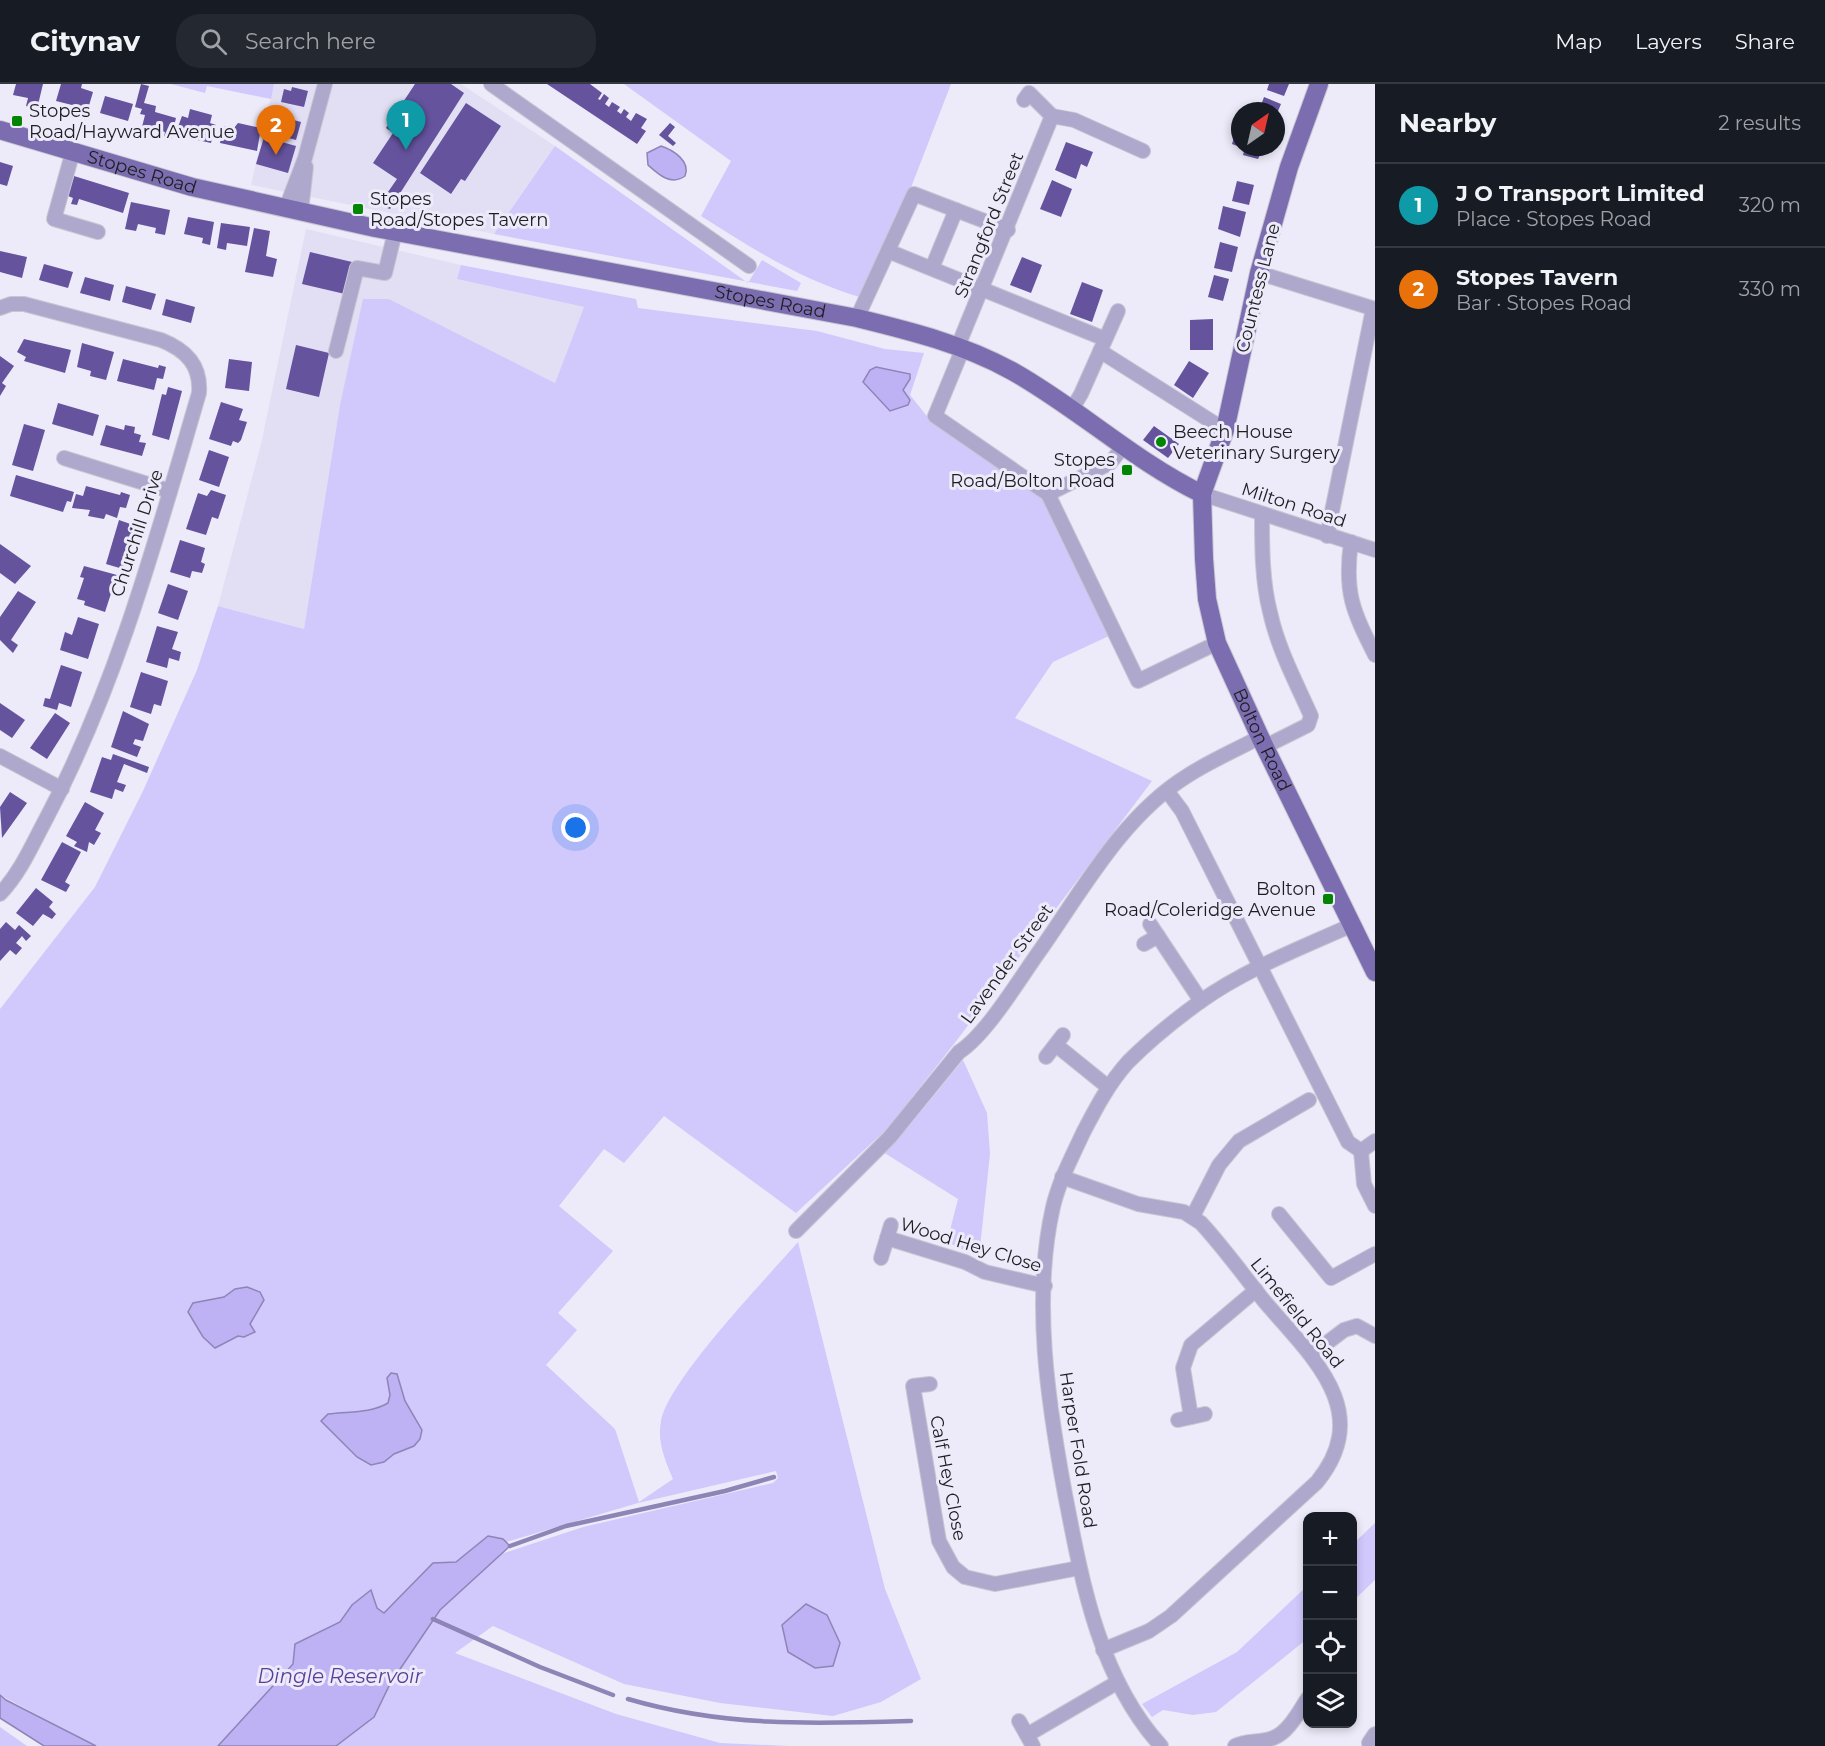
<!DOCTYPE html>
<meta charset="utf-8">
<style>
body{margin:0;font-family:Montserrat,sans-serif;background:#242831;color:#f1f3f6}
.controls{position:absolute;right:18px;bottom:18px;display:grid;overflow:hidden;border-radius:12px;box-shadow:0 3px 9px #0003}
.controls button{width:54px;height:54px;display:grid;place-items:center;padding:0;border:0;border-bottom:2px solid #363941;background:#171b24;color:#f1f3f6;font:30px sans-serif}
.compass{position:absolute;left:1231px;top:18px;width:54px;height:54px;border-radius:50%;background:#171b24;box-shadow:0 3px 9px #0003;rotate:34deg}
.you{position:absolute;left:576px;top:744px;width:21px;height:21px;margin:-15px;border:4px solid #fff;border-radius:50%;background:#1a73e8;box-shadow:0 0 0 9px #1a73e833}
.badge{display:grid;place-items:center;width:39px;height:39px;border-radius:50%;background:#ea580c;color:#fff;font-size:20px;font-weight:700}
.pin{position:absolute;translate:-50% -50px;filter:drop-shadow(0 2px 3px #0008)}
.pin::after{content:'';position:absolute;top:32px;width:21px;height:18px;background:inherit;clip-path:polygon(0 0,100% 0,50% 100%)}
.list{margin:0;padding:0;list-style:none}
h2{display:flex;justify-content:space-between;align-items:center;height:78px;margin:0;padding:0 24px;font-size:26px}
h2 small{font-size:20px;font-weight:400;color:#9ea1a6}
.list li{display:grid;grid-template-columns:39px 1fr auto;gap:18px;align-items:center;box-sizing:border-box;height:84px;padding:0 24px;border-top:2px solid #363941}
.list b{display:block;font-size:22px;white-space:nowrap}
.list p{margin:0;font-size:20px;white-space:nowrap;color:#9ea1a6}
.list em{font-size:20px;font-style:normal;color:#9ea1a6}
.icon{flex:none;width:33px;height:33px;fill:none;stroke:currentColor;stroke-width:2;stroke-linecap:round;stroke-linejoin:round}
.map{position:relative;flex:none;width:1375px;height:1662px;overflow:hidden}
header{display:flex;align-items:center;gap:36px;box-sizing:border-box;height:84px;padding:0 30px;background:#171b24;border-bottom:2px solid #363941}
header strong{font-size:28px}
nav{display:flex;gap:33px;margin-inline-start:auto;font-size:21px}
.search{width:420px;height:54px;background:#242831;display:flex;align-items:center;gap:15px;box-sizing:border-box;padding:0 21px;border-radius:24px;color:#9ea1a6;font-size:22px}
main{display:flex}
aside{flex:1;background:#171b24}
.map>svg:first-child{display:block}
.built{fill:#e2dff4}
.green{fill:#d1c8fc}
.water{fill:#beb2f5;stroke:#8e85b6;stroke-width:1.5}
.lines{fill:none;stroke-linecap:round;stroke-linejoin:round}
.stream{stroke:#8e85b6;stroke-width:4.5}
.building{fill:#65539e}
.minor-casing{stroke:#c8c6d2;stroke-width:16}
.major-casing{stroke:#c8c6d2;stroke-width:20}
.minor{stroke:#aea8cd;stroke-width:14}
.major{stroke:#7b6daf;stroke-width:18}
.poi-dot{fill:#038504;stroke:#edebf9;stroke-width:2}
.labels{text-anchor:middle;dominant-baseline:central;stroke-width:6;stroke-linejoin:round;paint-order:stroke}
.poi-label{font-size:18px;fill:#1e1d22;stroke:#edebf9;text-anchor:start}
.street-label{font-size:18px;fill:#1e1d22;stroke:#edebf9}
.water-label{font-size:20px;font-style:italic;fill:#593e9c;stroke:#edebf9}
</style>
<header>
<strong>Citynav</strong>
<div class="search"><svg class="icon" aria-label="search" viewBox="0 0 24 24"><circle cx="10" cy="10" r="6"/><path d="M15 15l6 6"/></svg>Search here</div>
<nav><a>Map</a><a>Layers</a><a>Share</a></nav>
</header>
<main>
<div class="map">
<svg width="1375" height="1662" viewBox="0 0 1375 1662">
<rect width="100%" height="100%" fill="#edebf9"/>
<!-- built -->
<g class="built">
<polygon points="274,0 461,0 555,62 494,150 251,101"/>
<polygon points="306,145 461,181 457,195 584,223 555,299 389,215 340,321 304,545 218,522 261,360"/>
</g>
<!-- green -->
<g class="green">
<polygon points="171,0 274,0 271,15 207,2 205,9"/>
<path d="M624,0H951L905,119L863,214C803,197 753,165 701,132L731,77Z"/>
<polygon points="555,62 748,199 762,176 801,199 797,207 494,150"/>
<path d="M461,181L636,215L638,224L817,247L885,265L924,269L910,311L926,331L1044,413L1111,551L1053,578L1015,634L1152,697L957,956L888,1044L796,1129L664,1032L624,1079L604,1065L559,1122L613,1167L558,1229L577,1246L546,1281L615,1345L639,1418L673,1395C665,1376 657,1358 661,1337C669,1295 766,1195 798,1158L885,1505L921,1595L881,1618L833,1632L720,1619L624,1600L493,1542L455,1569L616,1630L720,1659L789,1662H336L374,1633L390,1600L440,1526L501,1470L583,1443L773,1399L778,1394L776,1387L638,1419L506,1458L503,1455L486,1454L456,1478L433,1479L384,1529L377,1524L371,1507L352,1521L340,1538L295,1560L293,1580L218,1662H96L0,1611V925L95,803L143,707L197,586L218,522L304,545L340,321L363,215H389L555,299L584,223L457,195Z"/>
<polygon points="963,976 987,1029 990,1070 979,1173 947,1158 958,1115 883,1068 910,1041"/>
<polygon points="1375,1439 1375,1496 1353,1517 1353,1460"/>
<polygon points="1307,1502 1307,1555 1216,1628 1193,1631 1163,1626 1152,1633 1142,1620 1237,1568"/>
<polygon points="0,1643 27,1662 0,1662"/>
</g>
<!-- water -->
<g class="water">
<path d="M661,62C673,66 691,77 685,92C671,102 659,91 648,81L647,69Z"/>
<polygon points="876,283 910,290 910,295 903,306 910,316 908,321 890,327 863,298 870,286"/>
<polygon points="247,1203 260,1208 264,1216 250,1240 255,1248 244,1253 238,1252 215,1264 203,1253 188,1228 193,1219 224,1213 235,1205"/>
<path d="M391,1289L397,1290L405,1317L422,1346L420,1355L414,1362L394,1370L384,1378L371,1381L357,1373L321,1337L328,1330C349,1327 369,1330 388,1319L390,1311L387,1294Z"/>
<polygon points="488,1452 503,1455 510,1462 440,1526 390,1600 374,1633 336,1662 218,1662 293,1580 295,1560 340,1538 352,1521 371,1506 377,1524 384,1529 433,1479 456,1478"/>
<polygon points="806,1520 827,1531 840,1559 833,1582 815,1584 788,1568 782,1541"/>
<polygon points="0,1611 6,1616 96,1662 44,1662 0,1634"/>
</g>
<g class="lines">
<!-- stream -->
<g class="stream">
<polyline points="510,1462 566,1442 725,1407 774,1393"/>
<polyline points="433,1535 540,1583 613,1611"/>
<path d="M628,1615C723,1643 814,1640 911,1637"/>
</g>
</g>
<!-- building -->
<g class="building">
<polygon points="16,0 43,0 37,25 26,22 28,14 13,11"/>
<polygon points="61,0 82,0 81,4 93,8 88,25 56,17"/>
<polygon points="141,0 149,2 144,19 156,22 155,28 176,34 171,55 164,53 165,48 150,44 149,50 141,47 145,31 140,30 142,25 135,23"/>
<polygon points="415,0 451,0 464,9 390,125 379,121 397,95 373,79 393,49 386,44"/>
<polygon points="547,0 590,0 602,9 598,15 600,16 604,10 609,14 605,20 609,23 612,18 620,23 617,27 621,30 624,25 629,29 626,33 631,37 636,29 647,35 641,44 646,47 637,60"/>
<polygon points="1269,0 1289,0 1284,12 1267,6"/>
<polygon points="292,3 308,7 304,23 281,18 284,5 291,7"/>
<polygon points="105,12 133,20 128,37 100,29"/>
<polygon points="1264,13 1281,20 1276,32 1276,27 1259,27"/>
<polygon points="466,19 501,42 465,97 461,95 451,110 420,89"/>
<polygon points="190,25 212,31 210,39 216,41 211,59 175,51 182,32 188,34"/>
<polygon points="271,30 301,38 296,56 266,48"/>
<polygon points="238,39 261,44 257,67 220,59 223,42 234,44"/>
<polygon points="670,39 675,43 668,52 676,59 673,62 659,51"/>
<polygon points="1237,44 1240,45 1240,63 1232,60"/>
<polygon points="264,53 296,62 288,89 256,80"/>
<polygon points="1066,58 1093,68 1087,83 1081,80 1076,95 1055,86"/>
<polygon points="1245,63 1264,63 1258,75 1243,71"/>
<polygon points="0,78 13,82 7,102 0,100"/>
<polygon points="74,92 129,109 123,129 79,115 77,121 71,120 73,114 68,112"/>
<polygon points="1052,96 1072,105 1061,133 1040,125"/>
<polygon points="1237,97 1254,101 1249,121 1232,117"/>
<polygon points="131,118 170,126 165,151 155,149 156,144 138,140 136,147 125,145"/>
<polygon points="1223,122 1246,128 1240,153 1218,145"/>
<polygon points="188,133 214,138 210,161 202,159 203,154 184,150"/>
<polygon points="221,139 250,143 247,162 227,159 226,166 217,164"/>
<polygon points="254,144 270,147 266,172 277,175 273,193 245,188"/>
<polygon points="1220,158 1238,163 1232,188 1214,184"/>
<polygon points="0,167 27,173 22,194 0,188"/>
<polygon points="310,168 352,178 345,210 302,200"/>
<polygon points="1022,173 1042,181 1031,209 1010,201"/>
<polygon points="44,180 73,188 68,204 39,196"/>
<polygon points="1214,191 1229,195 1223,217 1208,213"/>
<polygon points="85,193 114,201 110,217 80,209"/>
<polygon points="1082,198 1103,206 1092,238 1070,230"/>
<polygon points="126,202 156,210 151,226 122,218"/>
<polygon points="166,215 195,223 191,239 162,231"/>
<polygon points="1213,235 1213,266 1190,266 1190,236"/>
<polygon points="24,255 71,266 65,289 24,277 26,273 17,268"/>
<polygon points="82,259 114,268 106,296 90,292 91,287 77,283"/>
<polygon points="296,261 329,269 319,313 286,305"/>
<polygon points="0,272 14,282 2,299 6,302 0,312"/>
<polygon points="123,275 158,284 159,281 166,283 163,295 157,294 154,306 117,297"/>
<polygon points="229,275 252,278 249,307 225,304"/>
<polygon points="1189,277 1209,289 1193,314 1174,301"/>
<polygon points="168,303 182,307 169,356 152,351 162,310 166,311"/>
<polygon points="221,318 243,325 239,336 247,338 241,356 238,359 233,357 231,362 209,355"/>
<polygon points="58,319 99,331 93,352 52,340"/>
<polygon points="24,340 45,346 33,387 12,381"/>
<polygon points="106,341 124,346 125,341 135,343 134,349 141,351 139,358 146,359 142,372 100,361"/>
<polygon points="1154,342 1179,360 1168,374 1143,356"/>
<polygon points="209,366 229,373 219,403 199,396"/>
<polygon points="16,391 74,408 71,418 67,417 63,428 10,412"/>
<polygon points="86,402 120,411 121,408 130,411 126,424 120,423 117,434 106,430 104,435 88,432 90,426 72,424 76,410 83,412"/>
<polygon points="211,406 226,411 218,435 212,433 206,451 186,445 198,409 207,412"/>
<polygon points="119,436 136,442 123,485 106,480"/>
<polygon points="180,456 205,464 201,478 205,480 202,489 192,487 190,494 170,488"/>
<polygon points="0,460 31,482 15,500 0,489"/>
<polygon points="84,482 117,491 105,528 84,521 85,517 77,515 84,494 80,493"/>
<polygon points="168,500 188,507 178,536 158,529"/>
<polygon points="18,507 36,518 11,556 18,561 13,569 0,556 0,533"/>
<polygon points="78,533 99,540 88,575 60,566 65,548 72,551"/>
<polygon points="157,542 178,548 172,565 181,568 179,577 169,574 167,584 146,578"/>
<polygon points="61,581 82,588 71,623 59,619 57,626 43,622 45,614 50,615"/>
<polygon points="141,588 168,597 161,622 154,620 151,630 130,623"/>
<polygon points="0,619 25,636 12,654 0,646"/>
<polygon points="123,627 149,640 143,657 135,655 133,660 141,663 137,673 111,663"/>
<polygon points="55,629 70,639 47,675 30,664"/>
<polygon points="113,670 149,683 147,689 124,680 117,698 126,701 123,708 115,705 112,715 90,708 102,673 111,676"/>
<polygon points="10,708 27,719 2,754 0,723"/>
<polygon points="85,718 104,729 95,746 101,749 94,761 89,758 87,768 74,762 77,758 66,752"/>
<polygon points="62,758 81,768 65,798 70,801 66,808 41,796"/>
<polygon points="36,804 53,818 49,823 56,830 52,835 43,830 33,842 16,829"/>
<polygon points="6,838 15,846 19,841 31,852 26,857 22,852 16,859 22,864 16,871 10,866 0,877 0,845"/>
</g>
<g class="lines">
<defs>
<g id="minor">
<polyline points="491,0 749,182"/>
<polyline points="1024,16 1029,9 1052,32 1074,36 1143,67"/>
<polyline points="73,67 54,135 98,148"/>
<polyline points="286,124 305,74 325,0"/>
<polyline points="301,127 306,83"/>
<polyline points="888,167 1105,255"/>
<polyline points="932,184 956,126"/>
<polyline points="1259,189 1375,225"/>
<path d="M0,224L11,220H24L161,256C186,266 201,281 199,309C157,452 117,601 47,733C33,759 21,788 0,810"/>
<polyline points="857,234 914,110 1008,146"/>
<polyline points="958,262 1052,32"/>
<polyline points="963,264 935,332 1048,410 1138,597 1217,559"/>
<polyline points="336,267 357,184 385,189 395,148"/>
<polyline points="1100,267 1225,346"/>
<polyline points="1072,325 1081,310 1118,227"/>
<polyline points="64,374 170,407"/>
<polyline points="1048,410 1110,379 1124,362"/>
<polyline points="1202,410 1375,466"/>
<path d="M1262,431C1262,463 1262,497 1270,528C1278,565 1296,598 1311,632L1308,641L1264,663"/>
<polyline points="1327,452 1373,225"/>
<path d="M1351,458C1344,509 1353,527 1375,571"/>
<polyline points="0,672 62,705"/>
<polyline points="1167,707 1182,727 1348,1058 1361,1067"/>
<polyline points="1150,840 1201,917"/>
<polyline points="1144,860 1158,852"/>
<polyline points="1056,961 1108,1003"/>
<polyline points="1046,973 1063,951"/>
<polyline points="1361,1067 1364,1100 1375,1122"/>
<polyline points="1361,1067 1375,1057"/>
<path d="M1062,1093L1138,1120L1184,1128L1201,1139C1224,1164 1244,1192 1265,1218C1311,1272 1375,1327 1317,1398L1171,1532L1149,1547L1103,1566"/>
<polyline points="1279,1130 1331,1194 1375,1170"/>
<polyline points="1193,1132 1219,1081 1239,1057 1309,1016"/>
<path d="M796,1147L890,1053L959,968C987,950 1020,894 1041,865C1083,805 1123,732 1187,692C1210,677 1236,666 1260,653"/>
<polyline points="887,1154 965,1178 985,1188 1045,1202"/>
<polyline points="881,1174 891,1141"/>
<polyline points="1311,1271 1344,1246 1357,1242 1375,1252"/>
<polyline points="930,1300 913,1302 939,1457 953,1483 965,1493 995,1500 1079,1484"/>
<polyline points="1191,1333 1183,1284 1191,1261 1256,1206"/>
<polyline points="1178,1336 1205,1330"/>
<polyline points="1019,1637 1033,1662"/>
<polyline points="1027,1651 1118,1598"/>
<polyline points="1369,1659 1375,1650"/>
<path d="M1161,1662C1099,1594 1082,1498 1065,1410C1048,1319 1032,1215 1053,1123C1059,1097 1072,1073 1083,1049C1096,1024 1109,999 1128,978C1150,956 1176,935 1201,917C1246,885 1301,864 1352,841"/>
<path d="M1235,1662C1247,1656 1260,1659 1273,1654C1289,1648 1299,1627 1308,1614"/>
</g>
<g id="major">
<path id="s1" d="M1319,0L1289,83L1259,189L1225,346L1202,410L1204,475L1207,515L1217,559L1260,653L1375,888"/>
<path id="s2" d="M0,46L192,103L375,144L857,234C910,247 963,260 1012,287C1078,324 1134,377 1202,410"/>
</g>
</defs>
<!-- minor casing -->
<use href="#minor" class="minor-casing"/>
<!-- major casing -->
<use href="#major" class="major-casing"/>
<!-- minor -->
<use href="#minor" class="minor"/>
<!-- major -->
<use href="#major" class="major"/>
</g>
<!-- markers -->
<g class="poi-dot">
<rect x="11" y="31" width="12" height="12" rx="3"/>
<rect x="352" y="119" width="12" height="12" rx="3"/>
<circle cx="1161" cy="358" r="6"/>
<rect x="1121" y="380" width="12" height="12" rx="3"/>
<rect x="1322" y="809" width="12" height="12" rx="3"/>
</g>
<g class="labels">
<!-- poi labels -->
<g class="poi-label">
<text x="29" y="27">Stopes<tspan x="29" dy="21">Road/Hayward Avenue</tspan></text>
<text x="370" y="115">Stopes<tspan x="370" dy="21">Road/Stopes Tavern</tspan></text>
<text x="1173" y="348">Beech House<tspan x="1173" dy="21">Veterinary Surgery</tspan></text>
<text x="1115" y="376" text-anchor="end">Stopes<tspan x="1115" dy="21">Road/Bolton Road</tspan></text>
<text x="1316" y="805" text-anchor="end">Bolton<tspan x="1316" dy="21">Road/Coleridge Avenue</tspan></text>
</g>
<!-- street labels -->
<g class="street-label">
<text stroke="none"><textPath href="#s2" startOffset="148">Stopes Road</textPath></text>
<text transform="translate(989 141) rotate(-68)">Strangford Street</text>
<text transform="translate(1258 204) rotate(-76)">Countess Lane</text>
<text stroke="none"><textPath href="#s2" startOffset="790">Stopes Road</textPath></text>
<text transform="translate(1294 421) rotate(18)">Milton Road</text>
<text transform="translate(137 449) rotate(-72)">Churchill Drive</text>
<text stroke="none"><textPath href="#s1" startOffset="684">Bolton Road</textPath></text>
<text transform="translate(1007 880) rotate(-54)">Lavender Street</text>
<text transform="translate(971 1161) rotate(17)">Wood Hey Close</text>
<text transform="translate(1297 1229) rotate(51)">Limefield Road</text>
<text transform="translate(1078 1366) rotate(81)">Harper Fold Road</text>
<text transform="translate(948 1394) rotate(79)">Calf Hey Close</text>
</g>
<!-- water labels -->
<g class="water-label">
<text x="340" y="1592">Dingle Reservoir</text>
</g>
</g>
</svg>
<div class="controls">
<button>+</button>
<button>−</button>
<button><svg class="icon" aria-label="locate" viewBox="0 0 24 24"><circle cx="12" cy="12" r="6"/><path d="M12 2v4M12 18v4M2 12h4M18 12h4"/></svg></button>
<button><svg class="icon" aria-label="layers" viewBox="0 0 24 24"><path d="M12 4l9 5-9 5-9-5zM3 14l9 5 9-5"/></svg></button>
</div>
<svg class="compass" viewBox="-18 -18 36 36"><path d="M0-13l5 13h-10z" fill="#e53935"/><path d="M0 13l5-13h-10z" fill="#9ea1a6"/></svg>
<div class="you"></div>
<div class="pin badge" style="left:406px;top:66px;background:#0f9aa8">1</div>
<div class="pin badge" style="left:276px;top:71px;background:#e8710a">2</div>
</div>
<aside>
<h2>Nearby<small>2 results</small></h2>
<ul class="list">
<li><span class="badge" style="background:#0f9aa8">1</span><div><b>J O Transport Limited</b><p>Place · Stopes Road</p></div><em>320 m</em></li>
<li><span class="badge" style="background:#e8710a">2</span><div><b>Stopes Tavern</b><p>Bar · Stopes Road</p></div><em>330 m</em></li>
</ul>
</aside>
</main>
